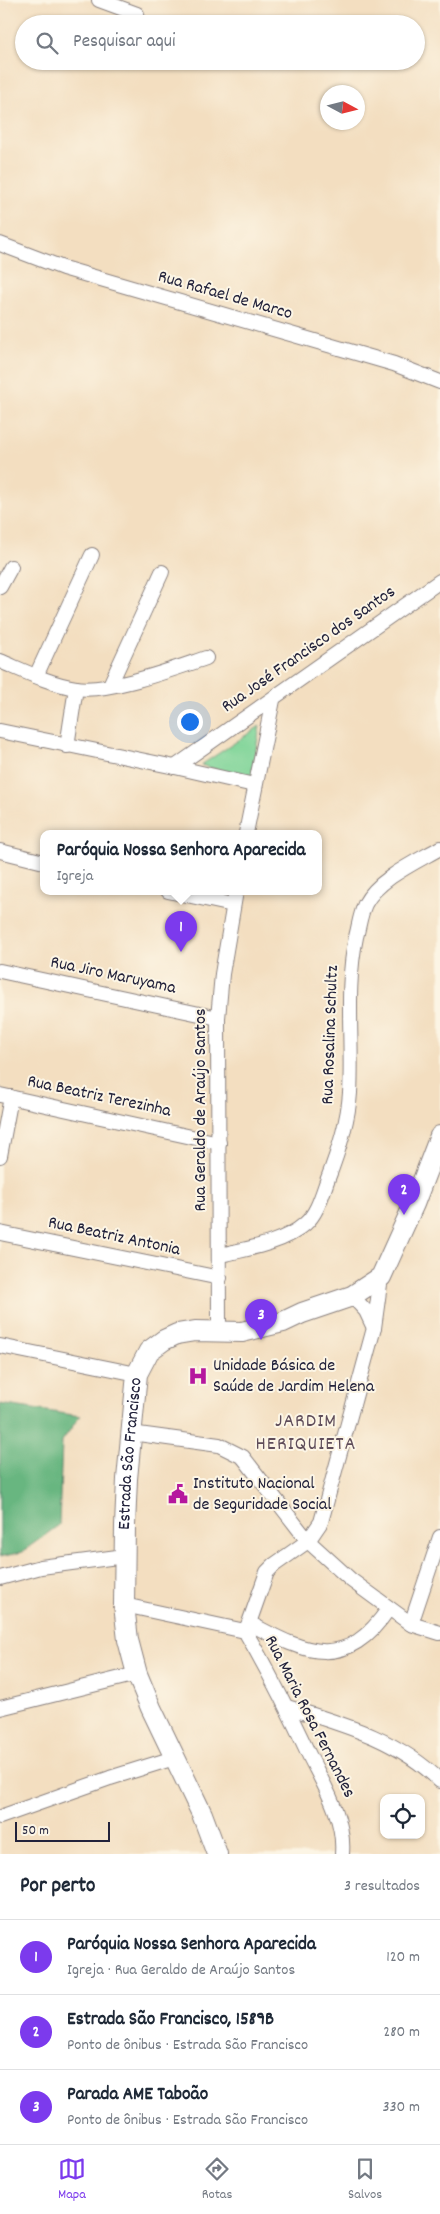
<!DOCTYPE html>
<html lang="pt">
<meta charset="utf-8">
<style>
body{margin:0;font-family:Dekko,sans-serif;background:#f2f2f3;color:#1f2937}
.controls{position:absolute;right:15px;bottom:15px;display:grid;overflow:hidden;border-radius:10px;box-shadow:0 1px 4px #0004}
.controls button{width:45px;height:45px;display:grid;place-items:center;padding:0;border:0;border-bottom:1px solid #e0e1e3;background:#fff;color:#1f2937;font:25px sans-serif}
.compass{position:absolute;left:320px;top:85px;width:45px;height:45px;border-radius:50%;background:#fff;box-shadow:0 1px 4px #0004;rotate:97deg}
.scale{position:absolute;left:15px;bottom:12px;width:95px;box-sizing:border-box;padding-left:5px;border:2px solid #22223b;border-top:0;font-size:14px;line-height:18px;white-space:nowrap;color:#22223b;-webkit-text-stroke:4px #fcf5e5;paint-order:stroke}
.you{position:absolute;left:189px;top:721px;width:18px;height:18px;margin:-12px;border:4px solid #fff;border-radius:50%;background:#1a73e8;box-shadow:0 0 0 8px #1a73e833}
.badge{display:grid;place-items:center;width:32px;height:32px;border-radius:50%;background:#7c3aed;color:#fff;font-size:16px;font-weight:700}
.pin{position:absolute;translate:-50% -41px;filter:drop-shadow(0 1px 2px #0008)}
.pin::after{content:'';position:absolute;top:26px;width:18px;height:15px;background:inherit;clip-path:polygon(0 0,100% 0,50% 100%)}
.popup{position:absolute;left:40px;top:830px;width:282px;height:65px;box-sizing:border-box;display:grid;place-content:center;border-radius:10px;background:#fff;filter:drop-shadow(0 1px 4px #0005);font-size:16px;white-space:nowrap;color:#747a83}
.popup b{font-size:19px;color:#1f2937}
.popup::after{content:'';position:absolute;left:50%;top:100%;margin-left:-10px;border:10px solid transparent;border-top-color:#fff}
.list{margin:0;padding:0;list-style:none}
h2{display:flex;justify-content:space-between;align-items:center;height:65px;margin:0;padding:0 20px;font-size:21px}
h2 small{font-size:16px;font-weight:400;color:#747a83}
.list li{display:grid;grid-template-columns:32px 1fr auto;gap:15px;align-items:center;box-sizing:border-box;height:75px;padding:0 20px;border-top:1px solid #e0e1e3}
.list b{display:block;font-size:19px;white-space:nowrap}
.list p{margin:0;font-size:16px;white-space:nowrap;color:#747a83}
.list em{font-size:16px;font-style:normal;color:#747a83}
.icon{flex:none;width:28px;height:28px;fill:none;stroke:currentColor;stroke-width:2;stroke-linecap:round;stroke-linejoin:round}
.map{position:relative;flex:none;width:440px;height:1854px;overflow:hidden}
.search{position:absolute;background:#fff;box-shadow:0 1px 4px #0004;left:15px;right:15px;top:15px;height:55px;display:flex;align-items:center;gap:12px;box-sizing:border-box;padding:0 18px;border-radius:28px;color:#747a83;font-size:19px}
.sheet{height:290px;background:#fff}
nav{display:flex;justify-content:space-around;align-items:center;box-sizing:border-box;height:70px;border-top:1px solid #e0e1e3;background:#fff;font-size:14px;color:#747a83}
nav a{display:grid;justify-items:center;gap:2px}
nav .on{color:#7c3aed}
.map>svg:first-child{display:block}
.green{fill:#7fd498;stroke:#507b6a}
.forest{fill:#67b680;stroke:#446c5e}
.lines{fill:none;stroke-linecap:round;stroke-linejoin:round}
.street-casing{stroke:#8a807e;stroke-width:16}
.secondary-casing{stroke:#8a807e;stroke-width:22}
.street{stroke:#fff;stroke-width:14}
.secondary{stroke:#fff;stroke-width:20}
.labels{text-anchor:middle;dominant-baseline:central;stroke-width:4;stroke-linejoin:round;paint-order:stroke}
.street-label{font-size:18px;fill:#22223b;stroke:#fcf5e5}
.poi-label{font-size:18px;fill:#22223b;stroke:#fcf5e5;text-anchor:start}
.quarter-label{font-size:20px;letter-spacing:1px;fill:#5f4d5a;stroke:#fcf5e5}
</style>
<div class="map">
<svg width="440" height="1854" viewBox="0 0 440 1854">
<rect width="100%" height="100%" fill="#fcf5e5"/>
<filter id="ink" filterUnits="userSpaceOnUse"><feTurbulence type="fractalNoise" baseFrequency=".02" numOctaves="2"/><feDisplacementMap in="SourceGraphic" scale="10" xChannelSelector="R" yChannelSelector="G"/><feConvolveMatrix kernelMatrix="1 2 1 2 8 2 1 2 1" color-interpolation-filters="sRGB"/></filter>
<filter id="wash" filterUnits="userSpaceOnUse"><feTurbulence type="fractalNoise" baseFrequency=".0096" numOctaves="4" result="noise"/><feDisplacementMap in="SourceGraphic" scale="20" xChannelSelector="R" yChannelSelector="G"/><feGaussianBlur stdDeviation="1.12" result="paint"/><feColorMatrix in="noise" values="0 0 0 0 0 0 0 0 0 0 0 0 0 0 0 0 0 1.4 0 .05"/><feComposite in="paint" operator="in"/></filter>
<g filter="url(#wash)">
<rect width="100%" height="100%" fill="#f3dec0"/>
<!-- green -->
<polygon class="green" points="260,726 251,779 201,765"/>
<!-- forest -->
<polygon class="forest" points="0,1404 80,1416 62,1441 59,1525 22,1552 0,1557"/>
</g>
<g filter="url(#ink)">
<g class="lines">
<defs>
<g id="street">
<polyline points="99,0 137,14"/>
<polyline points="0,244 63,268 394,364 440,382"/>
<polyline points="0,587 11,567"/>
<path d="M0,661C24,671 50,684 76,688C109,693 173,669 206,658"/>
<polyline points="36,676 92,555"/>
<polyline points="110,685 162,572"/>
<polyline points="0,731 175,767 254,785"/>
<polyline points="67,746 76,688"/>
<polyline points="175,767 440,581"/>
<polyline points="246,833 273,700"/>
<polyline points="0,851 44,862"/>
<polyline points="168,891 233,905"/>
<polyline points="0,971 218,1018"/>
<polyline points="0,1095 219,1143"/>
<polyline points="0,1156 11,1097"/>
<polyline points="0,1233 220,1278"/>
<path d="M220,1255C247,1249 284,1243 305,1224C317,1214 322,1195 327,1181C338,1153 348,1123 350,1093C353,1040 345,989 356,937C359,926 360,915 365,904C378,879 416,862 440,848"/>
<polyline points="352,1296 366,1311 374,1328"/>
<polyline points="219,1331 218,1018 222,974 236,891"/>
<polyline points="0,1346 137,1374"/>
<polyline points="131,1433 219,1445 243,1457 308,1541 351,1580 411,1624 440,1633"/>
<polyline points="0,1578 41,1567 125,1556"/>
<path d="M124,1605L245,1631C269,1672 290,1714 310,1757C325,1787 345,1819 342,1854"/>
<path d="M249,1623C307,1654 346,1672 389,1608"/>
<polyline points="411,1624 440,1537"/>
<polyline points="245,1631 249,1623 267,1572 274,1565 308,1541 321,1522 374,1328 381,1277"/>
<path d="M287,1707C342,1724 398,1739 440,1781"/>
<polyline points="0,1708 137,1674"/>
<polyline points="0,1817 110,1778 174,1758"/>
</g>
<g id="secondary">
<path id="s1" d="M217,1854L202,1814L151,1708L137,1674L128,1640L124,1605L125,1526L127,1479L137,1374L149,1351L164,1340L177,1334L195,1331L242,1332L283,1322L302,1313L352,1296L381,1277L414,1204L440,1136"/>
</g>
</defs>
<!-- street casing -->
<use href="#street" class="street-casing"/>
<!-- secondary casing -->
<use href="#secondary" class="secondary-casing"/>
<!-- street -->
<use href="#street" class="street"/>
<!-- secondary -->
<use href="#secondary" class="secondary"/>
</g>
</g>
<!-- icons -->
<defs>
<symbol id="hospital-bare" viewBox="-9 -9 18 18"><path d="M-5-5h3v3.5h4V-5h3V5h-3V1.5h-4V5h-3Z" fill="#b5179e" stroke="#fcf5e5" stroke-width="2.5" paint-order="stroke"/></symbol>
<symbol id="civic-bare" viewBox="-9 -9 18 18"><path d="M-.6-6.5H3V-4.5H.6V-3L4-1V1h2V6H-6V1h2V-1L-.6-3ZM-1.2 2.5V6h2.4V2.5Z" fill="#b5179e" stroke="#fcf5e5" stroke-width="2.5" paint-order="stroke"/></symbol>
</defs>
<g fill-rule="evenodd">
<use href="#hospital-bare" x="184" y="1362" width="28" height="28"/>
<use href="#civic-bare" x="164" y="1480" width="28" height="28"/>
</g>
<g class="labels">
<!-- street labels -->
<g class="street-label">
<text transform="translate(225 296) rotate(16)">Rua Rafael de Marco</text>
<text transform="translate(309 650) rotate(-35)">Rua José Francisco dos Santos</text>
<text transform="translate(113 976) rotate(12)">Rua Jiro Maruyama</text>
<text transform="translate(331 1035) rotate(-88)">Rua Rosalina Schultz</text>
<text transform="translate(99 1097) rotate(12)">Rua Beatriz Terezinha</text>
<text transform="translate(201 1110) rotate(-90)">Rua Geraldo de Araújo Santos</text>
<text transform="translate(114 1237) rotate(12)">Rua Beatriz Antonia</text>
<text stroke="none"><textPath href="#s1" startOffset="419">Estrada São Francisco</textPath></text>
<text transform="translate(309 1717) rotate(63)">Rua Maria Rosa Fernandes</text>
</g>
<!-- poi labels -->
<g class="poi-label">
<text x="213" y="1366">Unidade Básica de<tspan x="213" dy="21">Saúde de Jardim Helena</tspan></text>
<text x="193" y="1484">Instituto Nacional<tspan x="193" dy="21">de Seguridade Social</tspan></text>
</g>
<!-- quarter labels -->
<g class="quarter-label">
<text x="306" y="1422">JARDIM<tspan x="306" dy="23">HERIQUIETA</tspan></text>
</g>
</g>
</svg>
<div class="controls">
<button><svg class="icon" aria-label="locate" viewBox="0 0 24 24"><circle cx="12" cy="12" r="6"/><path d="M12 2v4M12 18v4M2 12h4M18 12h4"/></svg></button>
</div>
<svg class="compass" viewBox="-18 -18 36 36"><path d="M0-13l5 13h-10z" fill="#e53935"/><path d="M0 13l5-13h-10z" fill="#747a83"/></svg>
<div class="scale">50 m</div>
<div class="you"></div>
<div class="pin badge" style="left:181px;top:952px">1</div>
<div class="popup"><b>Paróquia Nossa Senhora Aparecida</b>Igreja</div>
<div class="pin badge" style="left:404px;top:1215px">2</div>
<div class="pin badge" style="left:261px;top:1340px">3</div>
<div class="search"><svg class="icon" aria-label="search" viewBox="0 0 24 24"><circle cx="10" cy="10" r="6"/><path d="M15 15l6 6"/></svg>Pesquisar aqui</div>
</div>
<section class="sheet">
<h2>Por perto<small>3 resultados</small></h2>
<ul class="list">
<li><span class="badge">1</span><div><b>Paróquia Nossa Senhora Aparecida</b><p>Igreja · Rua Geraldo de Araújo Santos</p></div><em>120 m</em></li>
<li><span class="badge">2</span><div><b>Estrada São Francisco, 1589B</b><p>Ponto de ônibus · Estrada São Francisco</p></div><em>280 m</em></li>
<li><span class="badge">3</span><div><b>Parada AME Taboão</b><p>Ponto de ônibus · Estrada São Francisco</p></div><em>330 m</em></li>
</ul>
</section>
<nav>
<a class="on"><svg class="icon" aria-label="map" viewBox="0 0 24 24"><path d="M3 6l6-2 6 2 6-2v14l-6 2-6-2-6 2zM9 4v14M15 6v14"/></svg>Mapa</a>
<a><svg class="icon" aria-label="directions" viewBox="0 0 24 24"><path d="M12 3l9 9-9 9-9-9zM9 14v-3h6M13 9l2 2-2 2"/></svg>Rotas</a>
<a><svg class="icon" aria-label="saved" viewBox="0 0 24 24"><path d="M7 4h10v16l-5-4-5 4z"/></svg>Salvos</a>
</nav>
